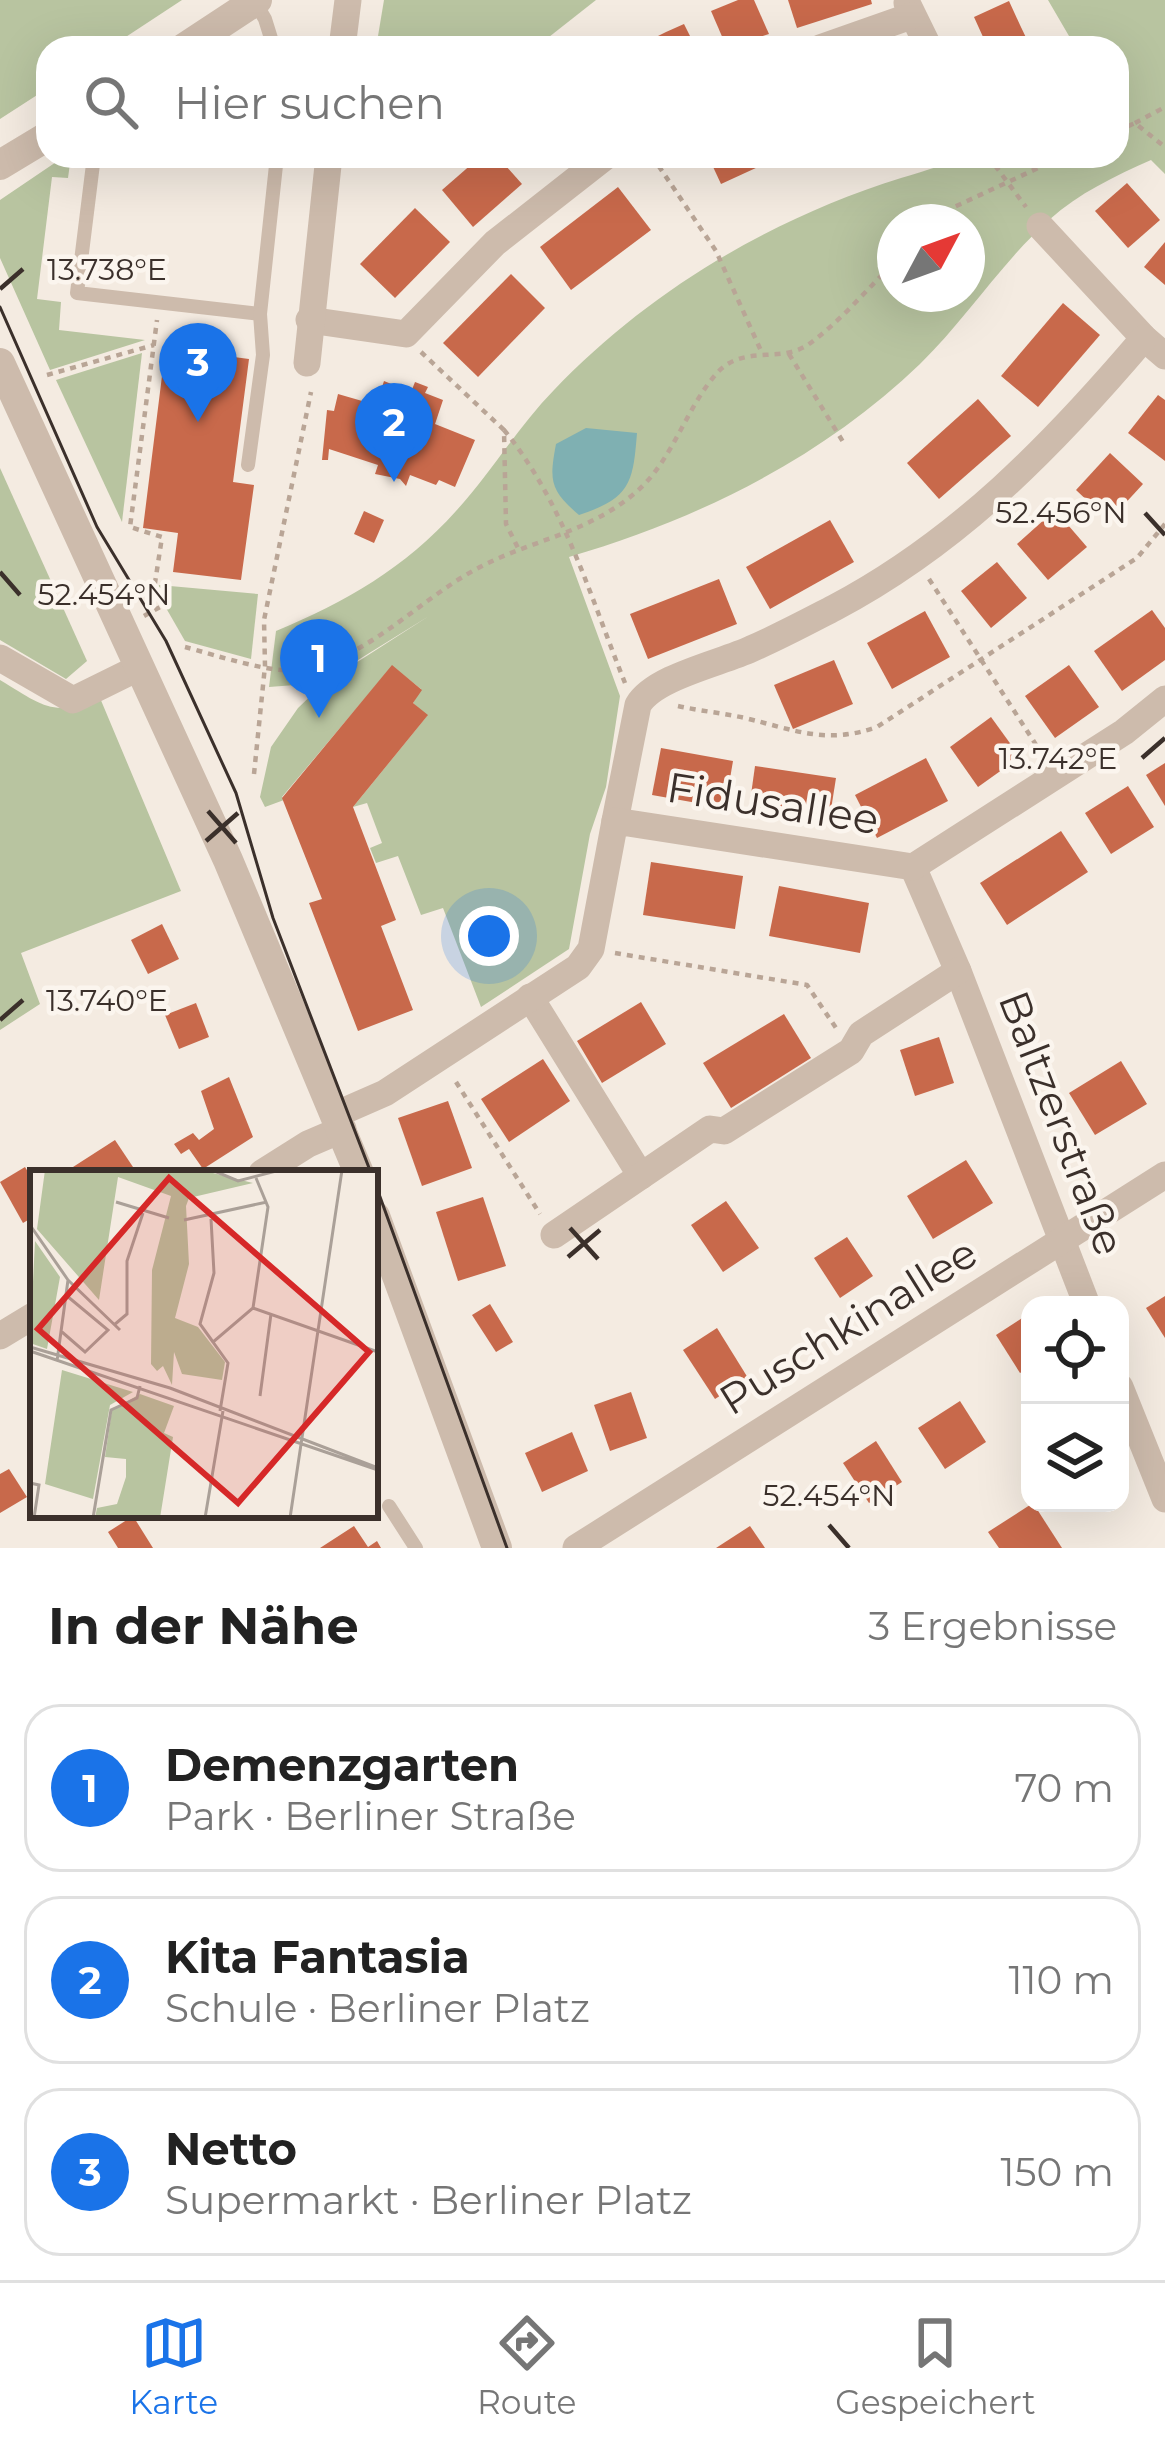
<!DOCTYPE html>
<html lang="de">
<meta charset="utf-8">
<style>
body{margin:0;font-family:Montserrat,sans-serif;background:#f6f6f6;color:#222}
.controls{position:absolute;right:36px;bottom:36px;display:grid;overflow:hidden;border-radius:24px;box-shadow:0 12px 48px #0002}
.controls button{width:108px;height:108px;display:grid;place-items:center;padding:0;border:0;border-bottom:3px solid #e0e0e0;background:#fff;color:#222;font:60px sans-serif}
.compass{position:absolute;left:877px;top:204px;width:108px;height:108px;border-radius:50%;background:#fff;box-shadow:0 12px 48px #0002;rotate:49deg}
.you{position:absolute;left:489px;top:936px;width:42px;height:42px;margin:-30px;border:9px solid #fff;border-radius:50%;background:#1a73e8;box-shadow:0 0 0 18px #1a73e833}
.badge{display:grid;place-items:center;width:78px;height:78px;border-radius:50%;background:#1a73e8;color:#fff;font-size:39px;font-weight:700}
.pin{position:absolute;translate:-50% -99px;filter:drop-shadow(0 3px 6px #0008)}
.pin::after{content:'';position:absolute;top:63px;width:42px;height:36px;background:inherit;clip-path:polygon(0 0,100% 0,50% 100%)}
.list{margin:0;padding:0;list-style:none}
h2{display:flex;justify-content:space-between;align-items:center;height:156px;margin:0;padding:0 48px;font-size:51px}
h2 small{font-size:39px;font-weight:400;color:#767676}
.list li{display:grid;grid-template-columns:78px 1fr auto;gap:36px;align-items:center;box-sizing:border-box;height:168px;margin:0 24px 24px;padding:0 24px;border:3px solid #e0e0e0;border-radius:36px}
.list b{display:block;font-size:45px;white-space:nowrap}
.list p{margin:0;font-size:39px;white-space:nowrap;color:#767676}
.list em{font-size:39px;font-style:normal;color:#767676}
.icon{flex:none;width:66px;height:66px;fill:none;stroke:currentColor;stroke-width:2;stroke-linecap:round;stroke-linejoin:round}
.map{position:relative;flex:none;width:1165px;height:1548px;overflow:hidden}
.search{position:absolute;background:#fff;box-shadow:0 12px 48px #0002;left:36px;right:36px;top:36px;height:132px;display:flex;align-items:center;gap:30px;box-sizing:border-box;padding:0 42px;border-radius:36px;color:#767676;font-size:45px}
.sheet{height:732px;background:#fff}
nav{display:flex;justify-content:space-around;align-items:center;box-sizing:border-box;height:168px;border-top:3px solid #e0e0e0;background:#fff;font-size:33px;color:#767676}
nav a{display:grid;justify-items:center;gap:6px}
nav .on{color:#1a73e8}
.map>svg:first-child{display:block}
.green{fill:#b8c4a0;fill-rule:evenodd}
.water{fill:#7fb0b2}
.building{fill:#c8694b}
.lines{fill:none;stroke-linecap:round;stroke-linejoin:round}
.path{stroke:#b9a596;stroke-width:4.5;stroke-dasharray:6 6;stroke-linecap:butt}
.service{stroke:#cdbbac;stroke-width:14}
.minor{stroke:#cdbbac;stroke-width:27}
.tertiary{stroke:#cdbbac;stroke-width:30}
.tram{stroke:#3b302b;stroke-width:3}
.ticks{fill:none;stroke:#3b302b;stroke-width:4.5}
.labels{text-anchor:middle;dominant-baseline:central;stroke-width:9;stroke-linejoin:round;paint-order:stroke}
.street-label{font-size:42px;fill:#3b302b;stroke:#fbf5ee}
.inset-road{fill:none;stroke:#aaa098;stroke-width:3}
.view{fill:#d62828;fill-opacity:0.15;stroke:#d62828;stroke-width:6}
.inset-edge{fill:none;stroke:#3b302b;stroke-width:6}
.ticks-label{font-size:30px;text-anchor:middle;fill:#3b302b;stroke:#fbf5ee;stroke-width:9;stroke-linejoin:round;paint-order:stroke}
</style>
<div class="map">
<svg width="1165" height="1548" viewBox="0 0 1165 1548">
<rect width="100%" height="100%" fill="#f4ebe1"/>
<!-- green -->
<g class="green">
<polygon points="0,0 182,0 109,48 48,48 48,88 0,119"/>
<polygon points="384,0 596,0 535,48 376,48"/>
<path d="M1048,0H1165V174L1151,160C1115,176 1079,193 1049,220C1002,262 966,319 920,364C822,458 699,519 569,557L620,696L606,787L590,834L569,949L481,1007L443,908L421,915L398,856L376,863L370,848L382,843L367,803L353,807L427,716L413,703L421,689L392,666L282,797L284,800L265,807L260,797L271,747L298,708L323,684L429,616L321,683L269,687L276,631C346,602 405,568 456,511C491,473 517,428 554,390C649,291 770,219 901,178C926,171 954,160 980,156C1023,149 1073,156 1117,156V48H1076ZM895,222H967V294H895Z"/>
<polygon points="65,156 71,156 68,178 52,177 37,299 61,302 59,330 145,340 50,370 0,258 0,200"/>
<polygon points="142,353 122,522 56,380"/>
<polygon points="0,468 87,661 66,679 0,640"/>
<polygon points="159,585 258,594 251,659 185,641 158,594"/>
<path d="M0,680C42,705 52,718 100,698L181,891L21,953L40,1004L0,1030Z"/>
</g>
<!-- water -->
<path class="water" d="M586,428L637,433C633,482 631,498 579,515C550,490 549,481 556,444Z"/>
<!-- building -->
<g class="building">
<polygon points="738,0 754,0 769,34 727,48 711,11"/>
<polygon points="788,0 871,0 872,4 797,28"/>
<polygon points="1009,1 1020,25 1031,48 988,48 974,17"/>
<polygon points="684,24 696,48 634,48 666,32"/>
<polygon points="481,156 497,156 522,184 473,227 442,190"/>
<polygon points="708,156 782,156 721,184"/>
<polygon points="1127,183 1160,220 1128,248 1095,211"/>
<polygon points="618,187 651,230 571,290 540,247"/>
<polygon points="415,208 450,242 395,298 360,264"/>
<polygon points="1165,242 1165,285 1144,267"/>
<polygon points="511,274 545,308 478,377 443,343"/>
<polygon points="1063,303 1100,335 1038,407 1001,376"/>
<polygon points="181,350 249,359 233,482 254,485 241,580 173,572 178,533 143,528 164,360 180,362"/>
<polygon points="384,381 411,392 415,382 428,387 425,393 443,400 435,424 475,440 455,487 439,480 436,485 410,475 406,486 400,479 375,474 378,465 329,449 328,460 322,460 327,410 334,411 338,394 376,405"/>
<polygon points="1158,395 1165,400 1165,461 1128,433"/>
<polygon points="978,399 1011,436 939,499 907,463"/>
<polygon points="1110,453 1143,484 1109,521 1076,490"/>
<polygon points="1055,510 1087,547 1048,580 1017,544"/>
<polygon points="364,511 384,520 374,543 354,534"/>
<polygon points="830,520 854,562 770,609 746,567"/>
<polygon points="997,562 1027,598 991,628 961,591"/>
<polygon points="719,579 737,624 648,659 630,614"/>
<polygon points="1152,610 1165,628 1165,660 1122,691 1094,651"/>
<polygon points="925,611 950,657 892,689 867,643"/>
<polygon points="834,660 853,704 793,729 774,685"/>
<polygon points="392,665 422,690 413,703 428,715 353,807 396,920 381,926 413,1010 358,1031 309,903 322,899 282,798"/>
<polygon points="1069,665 1099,707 1055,738 1025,696"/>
<polygon points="991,717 1020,757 978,787 950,747"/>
<polygon points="661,748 733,761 725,808 652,795"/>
<polygon points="926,758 948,801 877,838 855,795"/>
<polygon points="1165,763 1165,806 1146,775"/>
<polygon points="755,766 836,778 829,822 749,809"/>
<polygon points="1128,786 1154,827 1111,854 1085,813"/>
<polygon points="1061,831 1088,872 1007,925 980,883"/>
<polygon points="651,862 743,876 735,929 643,915"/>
<polygon points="779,886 869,903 860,953 769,936"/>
<polygon points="162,924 179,959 148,974 131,940"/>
<polygon points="641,1002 666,1044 602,1083 577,1041"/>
<polygon points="196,1003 209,1037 179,1049 165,1015"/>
<polygon points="784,1014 811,1058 731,1108 703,1063"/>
<polygon points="939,1037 954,1083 915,1096 900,1050"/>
<polygon points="543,1059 570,1101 509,1142 481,1099"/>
<polygon points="1121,1061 1147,1104 1095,1135 1069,1093"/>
<polygon points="229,1077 253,1137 203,1169 189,1149 181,1154 174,1144 193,1133 199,1140 214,1129 201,1091"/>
<polygon points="448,1101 472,1168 422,1186 398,1118"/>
<polygon points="115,1140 137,1173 77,1173 73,1167"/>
<polygon points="966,1160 993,1203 933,1239 907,1196"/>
<polygon points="25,1167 33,1180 33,1217 23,1223 0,1182"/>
<polygon points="483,1197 506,1266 458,1281 436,1212"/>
<polygon points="726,1201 759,1248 723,1272 691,1225"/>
<polygon points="847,1237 873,1276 840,1298 814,1258"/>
<polygon points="1165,1296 1165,1338 1146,1308"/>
<polygon points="490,1304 513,1342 496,1352 472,1315"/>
<polygon points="1030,1313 1030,1367 1020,1373 996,1335"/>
<polygon points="717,1328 748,1378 715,1399 683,1350"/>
<polygon points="631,1392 647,1438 610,1451 594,1405"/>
<polygon points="960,1401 986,1442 945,1469 918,1428"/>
<polygon points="572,1432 588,1471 542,1492 525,1453"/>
<polygon points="876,1441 902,1482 869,1503 843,1463"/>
<polygon points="9,1469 27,1497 0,1513 0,1474"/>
<polygon points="1033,1503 1062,1548 999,1548 988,1532"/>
<polygon points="133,1516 153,1548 118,1548 108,1532"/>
<polygon points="354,1526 368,1547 377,1541 381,1548 320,1548"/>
<polygon points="750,1526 765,1548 716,1548"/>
</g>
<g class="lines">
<!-- path -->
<g class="path">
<polyline points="1135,123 1165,107"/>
<polyline points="1117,131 1135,123 1165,147"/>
<polyline points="652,156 716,251 762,353"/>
<polyline points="988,156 1026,207"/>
<polyline points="938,222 952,208 1064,156"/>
<polyline points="421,352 504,430 506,524 520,552"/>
<polyline points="789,354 845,445"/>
<polyline points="47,375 154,345"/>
<path d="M504,430C564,503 590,596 625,683"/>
<polyline points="929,579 1040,751"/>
<polyline points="153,596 162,537 130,527 157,320"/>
<polyline points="144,616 160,607"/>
<path d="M185,647C216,655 279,677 309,669C375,652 421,598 480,567C532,540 588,533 635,493C673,461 685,409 717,373C743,344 781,364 809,344C840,322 867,289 895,262"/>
<path d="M678,706C700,711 723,713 745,718C795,730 826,745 877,727L1137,558L1165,524"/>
<polyline points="254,774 265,666 264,620 311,392"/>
<polyline points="615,953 807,985 836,1028"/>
<polyline points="456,1082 540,1214"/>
</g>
<!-- service -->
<g class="service">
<polyline points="255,2 265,19 274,48"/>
<polyline points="580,46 581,48"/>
<polyline points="94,156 77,293 260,314 277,156"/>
<polyline points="248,465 263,355 260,314"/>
<polyline points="389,1506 416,1548"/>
</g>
<!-- minor -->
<g class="minor">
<polyline points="907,3 929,48"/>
<polyline points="342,48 348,0"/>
<polyline points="820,48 911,16"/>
<polyline points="1040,226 1144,338 1165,356"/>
<polyline points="309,320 406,334 495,243 606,156"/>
<polyline points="307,363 329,156"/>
<polyline points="0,658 73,700 140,667"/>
<path d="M615,821L638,705C654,677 721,663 751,649C779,637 807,622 834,608C959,542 1053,445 1144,338"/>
<polyline points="913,867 958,971 1087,1305"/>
<polyline points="530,997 641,1176"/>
<polyline points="337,1114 385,1093 578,967 591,949 615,821 913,867 1124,732 1165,699"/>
<polyline points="262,1173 308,1144 343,1129"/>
<polyline points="554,1235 710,1129 724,1131 851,1051 861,1034 958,971"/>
<polyline points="0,1336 33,1316"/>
<polyline points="1120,1387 1165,1499"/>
<polyline points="576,1548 1165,1175"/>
</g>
<!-- tertiary -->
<g class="tertiary">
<polyline points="184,48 257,0"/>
<polyline points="0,165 48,136"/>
<polyline points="0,363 228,860 359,1173"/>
<polyline points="375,1216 497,1548"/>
</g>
<!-- tram -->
<g class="tram">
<polyline points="0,307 97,527 166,641 236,793 273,918 371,1173"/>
<polyline points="375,1183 507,1548"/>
</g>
</g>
<!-- ticks -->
<path class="ticks" d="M0,289L23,269M1145,513L1165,535M0,572L20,595M1142,758L1165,738M208,811L236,843M206,841L238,813M0,1020L23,1000M570,1228L598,1259M568,1257L600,1230M829,1525L849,1548"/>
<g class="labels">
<!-- street labels -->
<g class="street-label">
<text transform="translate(773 803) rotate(9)">Fidusallee</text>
<text transform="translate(1062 1123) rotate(69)">Baltzerstraße</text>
<text transform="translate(848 1326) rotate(-32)">Puschkinallee</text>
</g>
</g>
<!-- overview -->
<g transform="translate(30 1170)">
<rect width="348" height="348" fill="#f4ebe1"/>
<path d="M15,0H171L223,13L159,28L156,36L159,94L145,148L168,157L195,192L192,210L152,204L144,182L142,215L133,196L127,201L121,194L122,100L141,26L88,7L69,130L7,59ZM5,71L30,107L17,179L0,173ZM32,200L103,222L80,235L63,329L15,314ZM110,224L144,236L134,263L143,267L130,348H65L67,338L87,334L96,307V289L75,287L82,240Z" fill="#b8c4a0"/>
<path class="inset-road" d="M182,0L208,11L250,0M86,32L139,48M181,49L184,103L170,154L183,172M154,50L237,32M0,55L38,110L27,191M38,110L90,160M223,138L348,182M84,155L97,144V91L113,43M32,162L55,182L78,160L37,126M0,177L140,218L348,298M0,181L348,300M230,226L241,144M190,241L198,193L183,172L223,138L238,37L226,8M0,313L9,315L4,348M63,348L81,240L107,228L110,216M175,348L193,241M260,348L312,0"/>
<path class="view" d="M139,8L339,182L208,333L8,159Z"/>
<rect width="348" height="348" class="inset-edge"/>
</g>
<g class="ticks-label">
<text x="107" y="280">13.738°E</text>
<text x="1061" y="523">52.456°N</text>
<text x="104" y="605">52.454°N</text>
<text x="1058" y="769">13.742°E</text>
<text x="107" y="1011">13.740°E</text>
<text x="829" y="1506">52.454°N</text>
</g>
</svg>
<div class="controls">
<button><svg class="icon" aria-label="locate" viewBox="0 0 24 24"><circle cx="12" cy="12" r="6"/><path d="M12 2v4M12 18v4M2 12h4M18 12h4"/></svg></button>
<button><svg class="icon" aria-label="layers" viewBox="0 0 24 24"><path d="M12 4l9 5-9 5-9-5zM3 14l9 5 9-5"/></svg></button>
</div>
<svg class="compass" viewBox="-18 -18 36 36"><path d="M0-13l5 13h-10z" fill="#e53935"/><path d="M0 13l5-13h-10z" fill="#767676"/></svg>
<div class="you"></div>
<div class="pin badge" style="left:319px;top:718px">1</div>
<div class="pin badge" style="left:394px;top:482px">2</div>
<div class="pin badge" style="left:198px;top:422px">3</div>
<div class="search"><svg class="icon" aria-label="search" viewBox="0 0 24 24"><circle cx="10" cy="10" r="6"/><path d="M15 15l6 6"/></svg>Hier suchen</div>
</div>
<section class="sheet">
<h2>In der Nähe<small>3 Ergebnisse</small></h2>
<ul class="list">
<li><span class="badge">1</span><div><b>Demenzgarten</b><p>Park · Berliner Straße</p></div><em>70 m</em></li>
<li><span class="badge">2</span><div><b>Kita Fantasia</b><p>Schule · Berliner Platz</p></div><em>110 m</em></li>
<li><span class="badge">3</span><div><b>Netto</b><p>Supermarkt · Berliner Platz</p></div><em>150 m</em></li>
</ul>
</section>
<nav>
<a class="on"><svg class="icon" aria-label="map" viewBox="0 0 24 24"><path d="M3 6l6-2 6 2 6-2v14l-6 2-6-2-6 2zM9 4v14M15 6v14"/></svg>Karte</a>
<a><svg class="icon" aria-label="directions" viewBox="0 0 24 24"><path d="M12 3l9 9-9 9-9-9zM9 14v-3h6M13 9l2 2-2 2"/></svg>Route</a>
<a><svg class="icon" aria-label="saved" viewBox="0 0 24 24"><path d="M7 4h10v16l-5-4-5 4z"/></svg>Gespeichert</a>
</nav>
